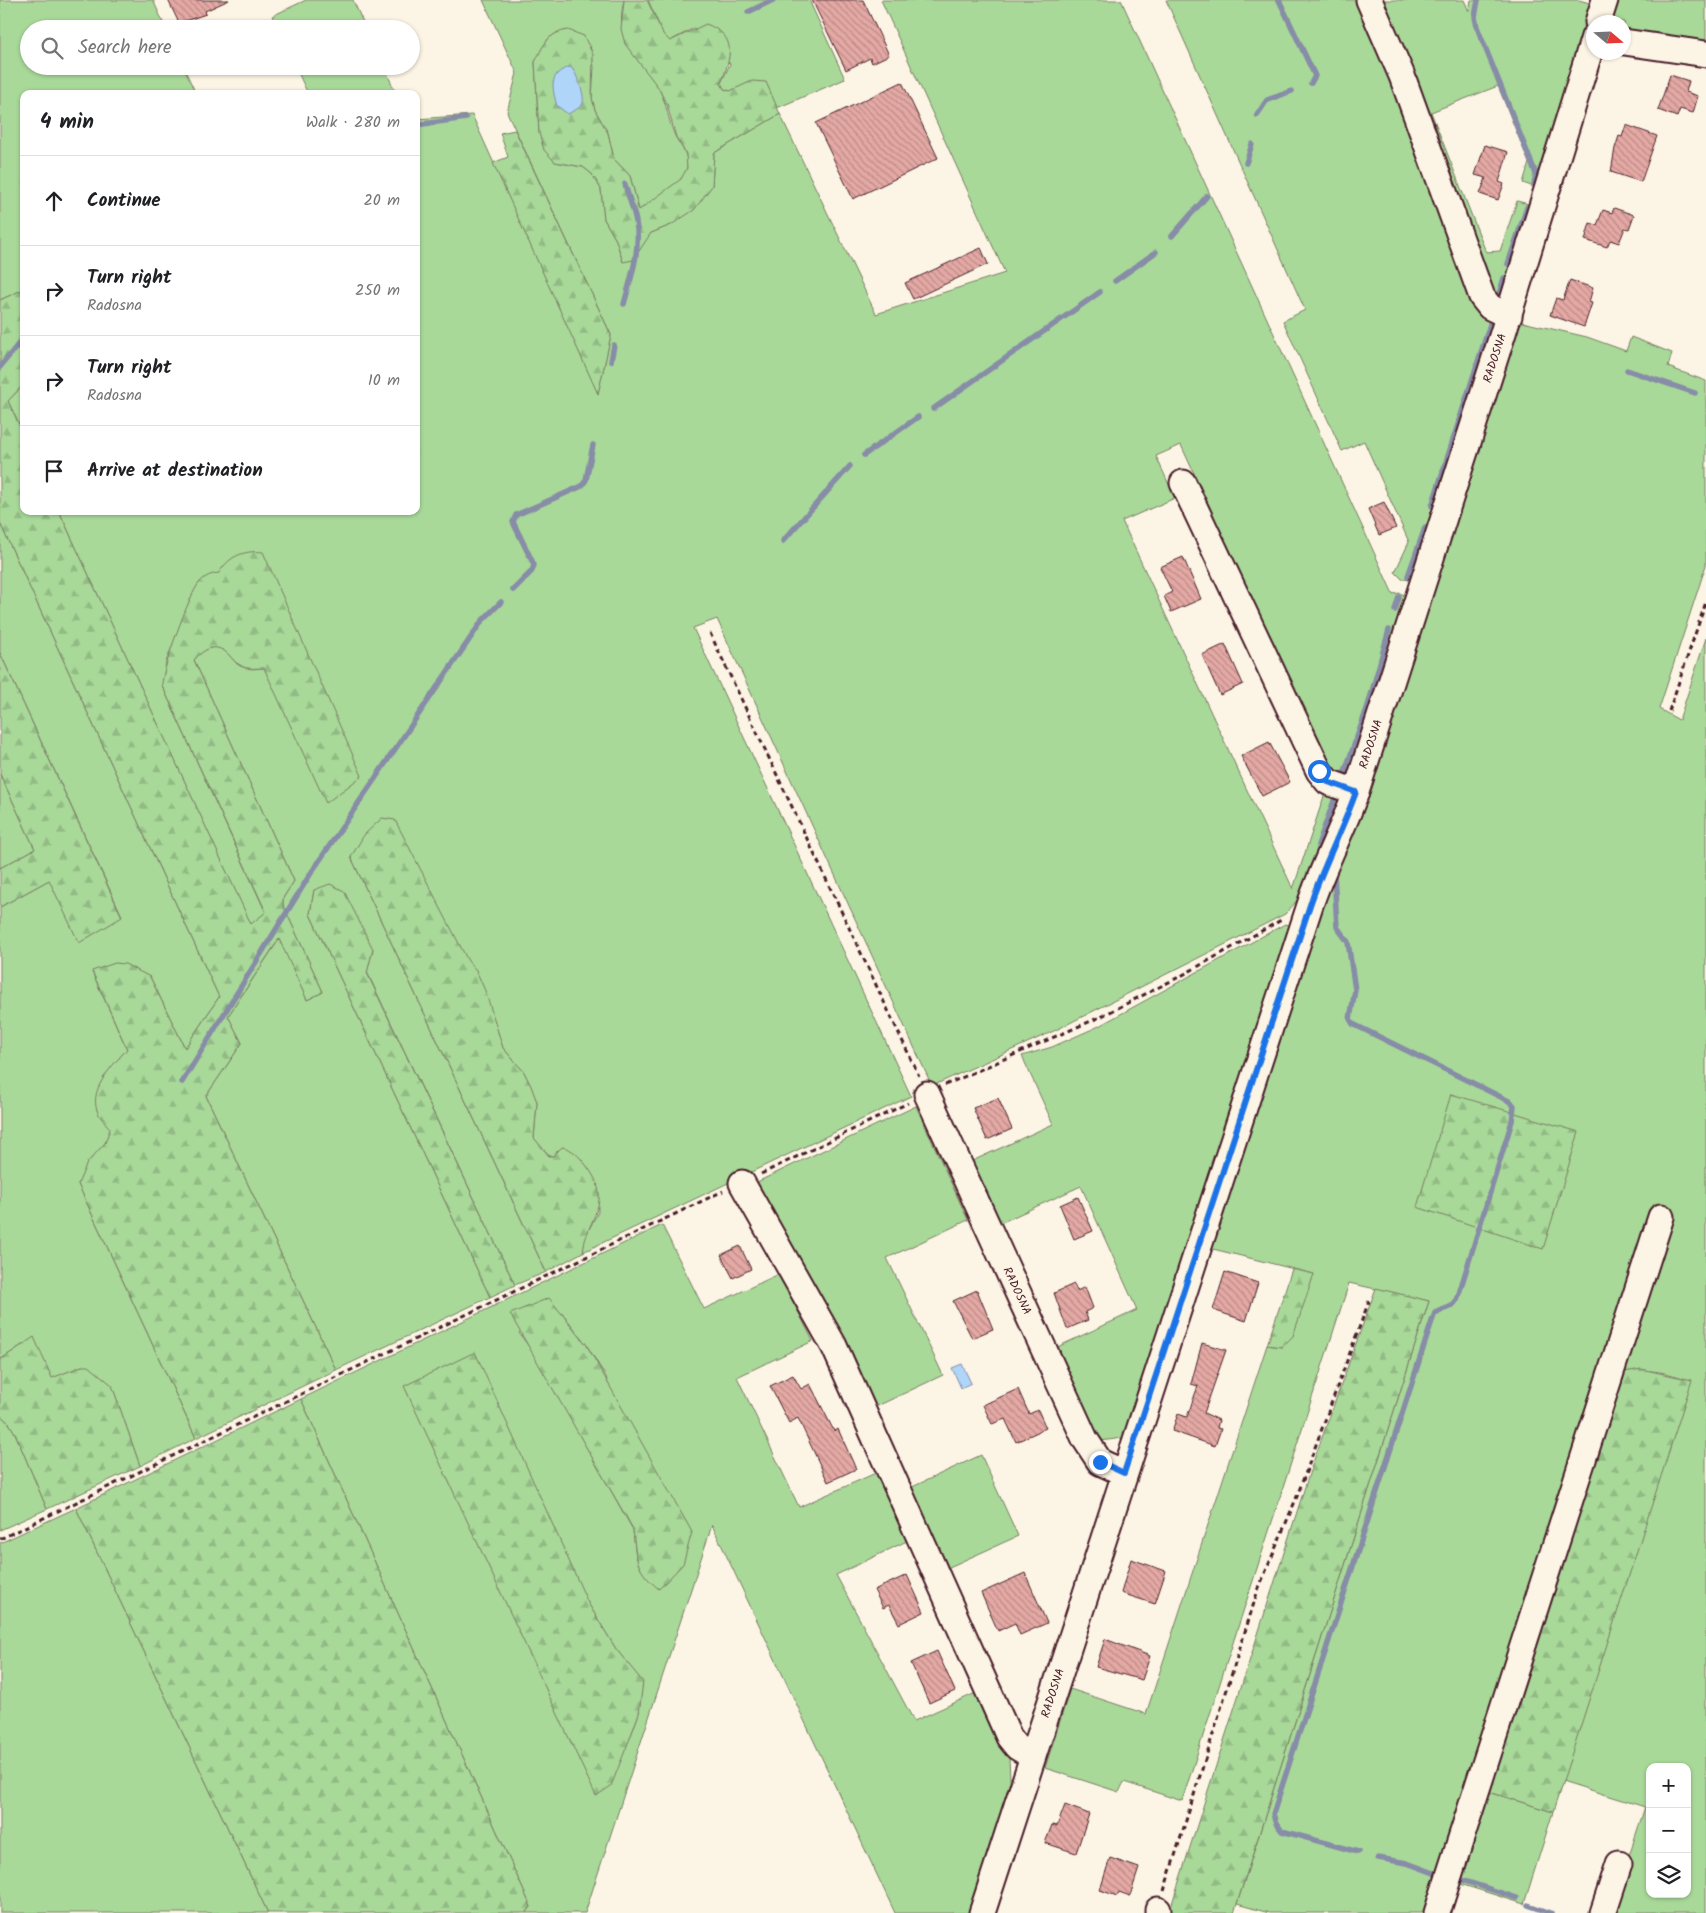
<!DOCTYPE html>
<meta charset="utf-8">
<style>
body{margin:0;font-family:Kalam,sans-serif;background:#f6f6f6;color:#202124}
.controls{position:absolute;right:15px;bottom:15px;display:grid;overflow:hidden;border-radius:10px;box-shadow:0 1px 4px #0004}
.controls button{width:45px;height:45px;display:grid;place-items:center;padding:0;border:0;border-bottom:1px solid #e0e0e0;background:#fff;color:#202124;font:25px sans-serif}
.compass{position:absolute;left:1586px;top:15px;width:45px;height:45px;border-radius:50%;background:#fff;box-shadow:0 1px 4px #0004;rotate:109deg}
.stop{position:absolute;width:15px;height:15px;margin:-11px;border:4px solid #1a73e8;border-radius:50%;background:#fff}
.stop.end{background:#1a73e8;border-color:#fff;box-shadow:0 1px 5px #0008}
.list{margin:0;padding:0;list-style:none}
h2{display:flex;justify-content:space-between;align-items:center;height:65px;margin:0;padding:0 20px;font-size:21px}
h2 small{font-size:16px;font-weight:400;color:#757577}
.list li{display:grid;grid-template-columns:32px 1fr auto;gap:15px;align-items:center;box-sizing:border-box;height:90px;padding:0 20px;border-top:1px solid #e0e0e0}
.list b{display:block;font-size:19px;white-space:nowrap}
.list p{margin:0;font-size:16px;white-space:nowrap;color:#757577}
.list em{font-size:16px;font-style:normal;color:#757577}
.icon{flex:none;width:28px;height:28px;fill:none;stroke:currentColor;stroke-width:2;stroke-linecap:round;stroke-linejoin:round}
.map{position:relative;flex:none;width:1706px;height:1913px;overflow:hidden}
.search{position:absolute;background:#fff;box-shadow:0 1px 4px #0004;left:20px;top:20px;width:400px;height:55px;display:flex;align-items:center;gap:12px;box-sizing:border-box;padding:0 18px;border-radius:28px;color:#757577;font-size:19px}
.panel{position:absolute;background:#fff;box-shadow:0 1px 4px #0004;left:20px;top:90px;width:400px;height:425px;border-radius:10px}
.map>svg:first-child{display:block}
.grass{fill:#a8d999;stroke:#797c62;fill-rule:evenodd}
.forest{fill:url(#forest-firs);stroke:#797c62}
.water{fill:#afd5f9;stroke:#878ca7}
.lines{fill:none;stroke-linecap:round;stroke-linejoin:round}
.stream{stroke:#878ca7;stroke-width:5.5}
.building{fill:url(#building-back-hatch);stroke:#4a1f2b}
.minor-casing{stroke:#4a1f2b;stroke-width:29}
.path{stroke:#4a1f2b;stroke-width:3;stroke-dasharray:5 4;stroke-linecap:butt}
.minor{stroke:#fcf5e5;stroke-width:25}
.route{stroke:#1a73e8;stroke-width:6}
.labels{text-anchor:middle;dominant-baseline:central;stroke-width:4;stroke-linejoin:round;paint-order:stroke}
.street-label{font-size:12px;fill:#4a1f2b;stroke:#fcf5e5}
</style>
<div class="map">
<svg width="1706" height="1913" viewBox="0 0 1706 1913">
<defs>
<pattern id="forest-firs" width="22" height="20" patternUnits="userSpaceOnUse" patternTransform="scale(1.25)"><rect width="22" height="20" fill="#a8d999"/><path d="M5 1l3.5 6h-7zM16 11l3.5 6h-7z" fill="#92ba84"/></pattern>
<pattern id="building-back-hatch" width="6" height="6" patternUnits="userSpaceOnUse" patternTransform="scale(1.25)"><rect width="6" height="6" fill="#e4a9a4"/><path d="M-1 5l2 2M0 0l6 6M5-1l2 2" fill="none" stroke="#bb8986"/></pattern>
</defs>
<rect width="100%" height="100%" fill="#fcf5e5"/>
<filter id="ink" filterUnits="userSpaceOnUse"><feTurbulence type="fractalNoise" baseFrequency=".02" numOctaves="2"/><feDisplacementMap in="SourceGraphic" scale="10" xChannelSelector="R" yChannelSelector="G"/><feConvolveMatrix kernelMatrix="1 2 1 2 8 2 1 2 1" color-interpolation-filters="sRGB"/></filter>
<g filter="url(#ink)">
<!-- grass -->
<g class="grass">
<polygon points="0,0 153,0 166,29 29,29 29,66 183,66 196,94 24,94 24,289 0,300"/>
<polygon points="306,0 353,0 366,29 278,29 272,16"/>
<path d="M483,0H624C613,48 640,54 659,89C667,104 668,120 675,136C680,146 689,154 687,167C684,184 653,201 639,210L630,176L614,159L608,133L595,110L592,98L594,67L590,45L558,32L548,39L535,62L539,133L555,162L583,167L592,174L601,189L604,219L616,240L623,262L651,233L671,225L712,186L714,153L780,114L876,314L1005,273L881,0H1121L1393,594L1400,593L1406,596L1353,780L1335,779L1181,445L1156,456L1175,498L1122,521L1293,889L1326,790L1340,797L1345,805C1329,843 1314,885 1285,914L1056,1030L932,1086L717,619L693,628L911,1096L583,1252L585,1237L598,1212L597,1184L580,1158L558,1150L553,1156H548L534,1138L537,1102L524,1072L503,1048L476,970L351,857L546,1272L515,1285L367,972L373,949L314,890L310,914L490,1297L336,1370L206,1096L242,1043L228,1016L280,938L307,1000L323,992L283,905V898L294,881L194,660C203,650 213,642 227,652C231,655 233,661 237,664C245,670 255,669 263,668L190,600L166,662L162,685L266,913L251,925L59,511H416V119L472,115L598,393L611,335L507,112L517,73Z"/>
<polygon points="648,0 809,0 845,79 777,108 765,82 730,91 724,89 721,83 730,64 694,28 670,41 663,34"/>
<polygon points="1166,0 1360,0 1495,319 1412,580 1402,579 1395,572 1409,542 1364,441 1342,451 1283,321 1305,310"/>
<polygon points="1373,0 1464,0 1469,11 1471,0 1579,0 1593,4 1537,188 1523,183 1529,163 1498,86 1431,112 1486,252 1500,251 1517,201 1536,206 1506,303 1497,306"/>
<polygon points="1612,0 1706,0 1706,46 1624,33 1624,22 1612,22 1609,19"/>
<polygon points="295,66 384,66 396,94 308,94"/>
<path d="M1518,321L1587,337L1626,351L1631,337L1672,353L1668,367L1706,381V565L1659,709L1679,720L1706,638V1913H1610L1645,1807L1562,1781L1691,1381C1665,1371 1646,1368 1619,1373L1670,1209L1656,1203L1430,1913H1269L1237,1904L1429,1301L1349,1283L1182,1801L1124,1782L1119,1792L1045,1768L1070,1689L1146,1714L1267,1345L1282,1347L1314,1274L1205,1247ZM1650,1767H1687V1894H1650Z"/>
<polygon points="24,384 24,435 8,401"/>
<polygon points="0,523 219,997 185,1048 150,977 92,972 127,1049 104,1077 97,1110 111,1129 105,1143 78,1184 196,1438 140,1466 112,1386 82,1366 52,1379 22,1345 0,1360 0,907 49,880 122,916 0,653"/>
<polygon points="0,774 35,849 0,868"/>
<polygon points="1285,924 1293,927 1130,1428 1123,1438 1100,1441 1053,1349 1137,1310 1081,1186 996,1225 968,1163 1053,1124 1022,1056 1052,1047 1097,1027"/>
<polygon points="916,1106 968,1220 887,1258 943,1375 873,1408 755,1183"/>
<path d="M662,1225L704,1309L779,1274L813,1341L737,1377L799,1507L878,1472L909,1540L836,1575L914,1721L978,1692L1009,1759L1011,1796L974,1913H895L712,1525L585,1913H526L531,1907L301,1399ZM563,1314L586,1344L606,1377L659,1588C635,1570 636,1558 633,1530L535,1355L519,1333ZM405,1386L588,1603L616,1649L642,1682L639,1713L630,1738L597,1796Z"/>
<polygon points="0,1415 9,1423 15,1433 47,1509 0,1530"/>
<polygon points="981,1455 1018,1536 947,1568 910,1488"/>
<polygon points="76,1508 268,1913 0,1913 0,1543"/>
<polygon points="1486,1791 1553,1812 1524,1904 1457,1883"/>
</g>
<!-- forest -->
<g class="forest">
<path d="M624,0H647L663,34L670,41L706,24C738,36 731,57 721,83L724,89L730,91L752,81L766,82L780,114L714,153L712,186L694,210L671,225L651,233L633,260L623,262L616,240L604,219L601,189L592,174L583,167L555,162L544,150L539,133L535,62L542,48L549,38L558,32L568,30L584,36L593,55L592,98L595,110L608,133L614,159L630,176L639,210L681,179L687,168L686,154L676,137L667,105L658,87L625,44L621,29Z"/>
<polygon points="515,130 611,335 598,394 493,163 508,157 500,133"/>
<path d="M24,289V384L8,401L24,435V511H59L251,924L266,912L162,685C162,670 189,595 199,583C205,576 211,574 219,573C229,556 244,550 263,552L362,776L326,803L264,668C255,668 247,670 240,665C235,663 232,658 228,654C215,642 204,649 194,660L294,881L283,898V905L323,992L307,1000L279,939L228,1016L242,1043L206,1096L336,1370L196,1438L78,1184L87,1163L105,1143L110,1129C107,1124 99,1117 97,1110C89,1088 114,1064 127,1049L92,971L115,963L125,964L150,977L185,1048L219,997L0,523V300Z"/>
<polygon points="0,653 122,917 79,943 49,880 0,907 0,868 35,849 0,774"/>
<path d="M382,818L395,820L468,961L476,970L486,993L503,1048L524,1072L531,1086L537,1102L534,1138L549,1156H553L562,1147C573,1149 579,1156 586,1165C616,1203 586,1217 583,1252L546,1272L351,857L364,835Z"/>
<polygon points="330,884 344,891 373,949 367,973 515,1285 490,1297 310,914 314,890"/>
<polygon points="1451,1094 1579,1132 1543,1249 1417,1207"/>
<polygon points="1292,1269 1314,1274 1293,1336 1282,1347 1267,1345"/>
<polygon points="1376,1288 1429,1301 1234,1913 1169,1913 1310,1471"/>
<path d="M549,1298L586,1344L692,1532L683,1564L659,1589C635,1570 636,1558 633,1529L510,1314Z"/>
<polygon points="34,1337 52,1378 82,1366 89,1366 112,1385 140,1466 47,1509 15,1433 9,1423 0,1415 0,1360"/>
<polygon points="475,1352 588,1603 616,1649 643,1682 639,1713 630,1738 611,1786 596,1796 404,1386"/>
<polygon points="1641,1369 1692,1380 1553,1812 1486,1791 1619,1373"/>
<polygon points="301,1399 531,1907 526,1913 268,1913 76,1508"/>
</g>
<!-- water -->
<g class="water">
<path d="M570,67C576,70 587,99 582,105C579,109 572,111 568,114L557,106C552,88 548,73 570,67Z"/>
<polygon points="962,1364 971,1383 961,1388 952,1368"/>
</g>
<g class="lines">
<!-- stream -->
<g class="stream">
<polyline points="1279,0 1315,76 1311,83"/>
<polyline points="1478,0 1475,17 1477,27 1536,174 1534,185"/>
<polyline points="748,12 773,0"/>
<polyline points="1257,115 1267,100 1292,91"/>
<polyline points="416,125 466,118"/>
<polyline points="1246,163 1252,144"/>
<polyline points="1172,236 1207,196"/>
<polyline points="1508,264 1527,207"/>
<polyline points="1115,281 1156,252"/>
<polyline points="1498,297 1504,278"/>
<path d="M624,304C631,278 641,249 636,222C634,209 628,197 625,184"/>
<polyline points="611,361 614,345"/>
<polyline points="0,367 24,337"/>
<polyline points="1627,370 1695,393"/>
<polyline points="933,409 1100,292"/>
<polyline points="864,455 918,417"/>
<polyline points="1432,506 1490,324 1494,325"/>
<polyline points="783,541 850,466"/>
<polyline points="1408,576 1425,528"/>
<polyline points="513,590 532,571 534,565 513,522 516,515 582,486 586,480 593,445"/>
<polyline points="1395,610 1399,597"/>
<polyline points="1344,774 1368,706 1389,630"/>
<polyline points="1318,845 1335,798"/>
<polyline points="1334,873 1337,927 1348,942 1355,990 1350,1019 1353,1024 1511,1102 1514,1106 1512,1121 1457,1300 1451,1306 1435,1313 1432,1321 1273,1814 1276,1823 1282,1831 1358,1852"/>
<polyline points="182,1082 311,873 482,621 501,602"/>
<polyline points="1378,1858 1407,1863 1434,1873"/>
<polyline points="1462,1880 1517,1898"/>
<polyline points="1528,1905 1551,1913"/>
</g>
</g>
<!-- building -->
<g class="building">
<polygon points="168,0 229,0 205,11 206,14 179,23"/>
<polygon points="812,0 863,0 889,55 872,63 870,58 846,70"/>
<polygon points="1670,75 1689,81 1686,92 1698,96 1693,113 1680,109 1677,117 1658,110"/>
<polygon points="902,82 938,158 853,199 816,123"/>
<polygon points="1626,125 1657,136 1641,182 1611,172 1615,148 1619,136 1622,137"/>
<polygon points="1485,145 1508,152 1499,182 1504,184 1498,200 1480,194 1486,178 1475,175"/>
<polygon points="1614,208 1634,215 1629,229 1625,228 1619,243 1610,240 1607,247 1585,240 1590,223 1597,225 1603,210 1612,213"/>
<polygon points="981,248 988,264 913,299 905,283"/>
<polygon points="1570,280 1593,288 1589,302 1592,303 1584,327 1550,315 1556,298 1563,300"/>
<polygon points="1384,502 1396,528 1379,535 1368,509"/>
<polygon points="1183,557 1201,599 1171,612 1164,596 1172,592 1160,567"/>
<polygon points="1225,644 1243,684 1220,695 1202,655"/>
<polygon points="1269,742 1290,782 1262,796 1241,756"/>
<polygon points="998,1098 1012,1129 987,1140 973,1108"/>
<polygon points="1078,1197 1093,1231 1074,1239 1060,1205"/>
<polygon points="740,1246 751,1269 733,1278 721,1255"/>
<polygon points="1225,1272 1258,1283 1246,1321 1213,1310"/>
<polygon points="1074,1284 1077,1291 1085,1287 1093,1308 1085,1312 1088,1320 1067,1329 1054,1293"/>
<polygon points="977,1290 993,1329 972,1338 953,1301"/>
<polygon points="1202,1343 1226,1350 1204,1413 1219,1420 1217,1428 1221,1429 1215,1446 1172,1431 1178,1414 1187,1417 1198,1386 1191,1384"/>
<polygon points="793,1375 801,1389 810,1384 834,1431 838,1429 856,1469 828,1482 798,1418 789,1423 770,1386"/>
<polygon points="1018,1389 1029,1414 1038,1410 1046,1428 1016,1442 1005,1419 992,1424 983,1405"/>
<polygon points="1131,1559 1166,1571 1155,1604 1121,1593"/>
<polygon points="1025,1573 1047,1623 1020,1635 1015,1623 998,1631 981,1593"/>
<polygon points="907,1575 924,1612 899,1624 889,1605 883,1608 874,1590"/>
<polygon points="1105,1639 1150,1656 1142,1680 1096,1667"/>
<polygon points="937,1651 955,1691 929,1703 911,1663"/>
<polygon points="1065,1805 1089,1814 1076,1853 1045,1843 1052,1825 1057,1826"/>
<polygon points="1110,1858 1139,1868 1130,1896 1119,1892 1117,1896 1100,1890"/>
</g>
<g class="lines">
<defs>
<g id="minor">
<polyline points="1369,0 1402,76 1482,297 1490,307 1509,316"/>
<polyline points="1598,22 1605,0"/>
<polyline points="1624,42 1706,54"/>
<polyline points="1183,483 1319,771 1328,782 1356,792"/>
<polyline points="927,1094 1085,1439 1100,1462 1124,1473"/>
<polyline points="742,1183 834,1346 1009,1737 1017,1747 1032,1756"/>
<path d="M982,1913L1310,905C1323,866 1342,831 1356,792L1503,333L1594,37"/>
<polyline points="1158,1913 1158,1910"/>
<polyline points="1437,1913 1661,1217"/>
<polyline points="1603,1913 1619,1864"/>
</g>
</defs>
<!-- minor casing -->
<use href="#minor" class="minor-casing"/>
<!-- path -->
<g class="path">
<polyline points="710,633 919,1076"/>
<polyline points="1669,711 1706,602"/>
<polyline points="945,1085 1100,1017 1181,976 1283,919"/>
<polyline points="761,1174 908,1103"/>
<polyline points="0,1539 723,1191"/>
<polyline points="1164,1891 1258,1590 1296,1499 1369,1301"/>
</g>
<!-- minor -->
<use href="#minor" class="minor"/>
</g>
</g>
<g class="lines" filter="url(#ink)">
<!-- route -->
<path class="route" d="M1100,1462L1124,1473L1310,905C1323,866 1342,831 1356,792L1328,782L1319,771"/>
</g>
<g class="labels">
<!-- street labels -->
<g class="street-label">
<text transform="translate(1495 358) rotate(-72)">RADOSNA</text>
<text transform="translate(1371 744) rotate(-72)">RADOSNA</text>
<text transform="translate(1017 1291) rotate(65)">RADOSNA</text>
<text transform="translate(1053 1693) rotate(-72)">RADOSNA</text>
</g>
</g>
</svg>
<div class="controls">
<button>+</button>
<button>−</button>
<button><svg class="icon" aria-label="layers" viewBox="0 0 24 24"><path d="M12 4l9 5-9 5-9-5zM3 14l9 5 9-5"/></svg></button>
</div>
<svg class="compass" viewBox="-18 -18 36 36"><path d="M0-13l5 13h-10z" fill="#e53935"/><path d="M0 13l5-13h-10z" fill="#757577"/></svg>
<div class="stop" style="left:1319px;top:771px"></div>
<div class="stop end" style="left:1100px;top:1462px"></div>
<div class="search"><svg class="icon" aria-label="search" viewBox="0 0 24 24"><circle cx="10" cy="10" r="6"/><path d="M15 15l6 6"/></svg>Search here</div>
<section class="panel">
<h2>4 min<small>Walk · 280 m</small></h2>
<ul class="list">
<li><svg class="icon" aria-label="ahead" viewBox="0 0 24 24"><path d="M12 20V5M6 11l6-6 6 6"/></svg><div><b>Continue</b></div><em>20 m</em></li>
<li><svg class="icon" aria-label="right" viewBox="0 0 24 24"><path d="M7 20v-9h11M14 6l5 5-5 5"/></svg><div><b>Turn right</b><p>Radosna</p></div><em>250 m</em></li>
<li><svg class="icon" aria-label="right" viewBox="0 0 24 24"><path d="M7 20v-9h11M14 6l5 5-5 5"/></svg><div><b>Turn right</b><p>Radosna</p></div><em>10 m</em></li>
<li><svg class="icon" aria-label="arrive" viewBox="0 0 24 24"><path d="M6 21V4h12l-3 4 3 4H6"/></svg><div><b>Arrive at destination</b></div></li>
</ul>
</section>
</div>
